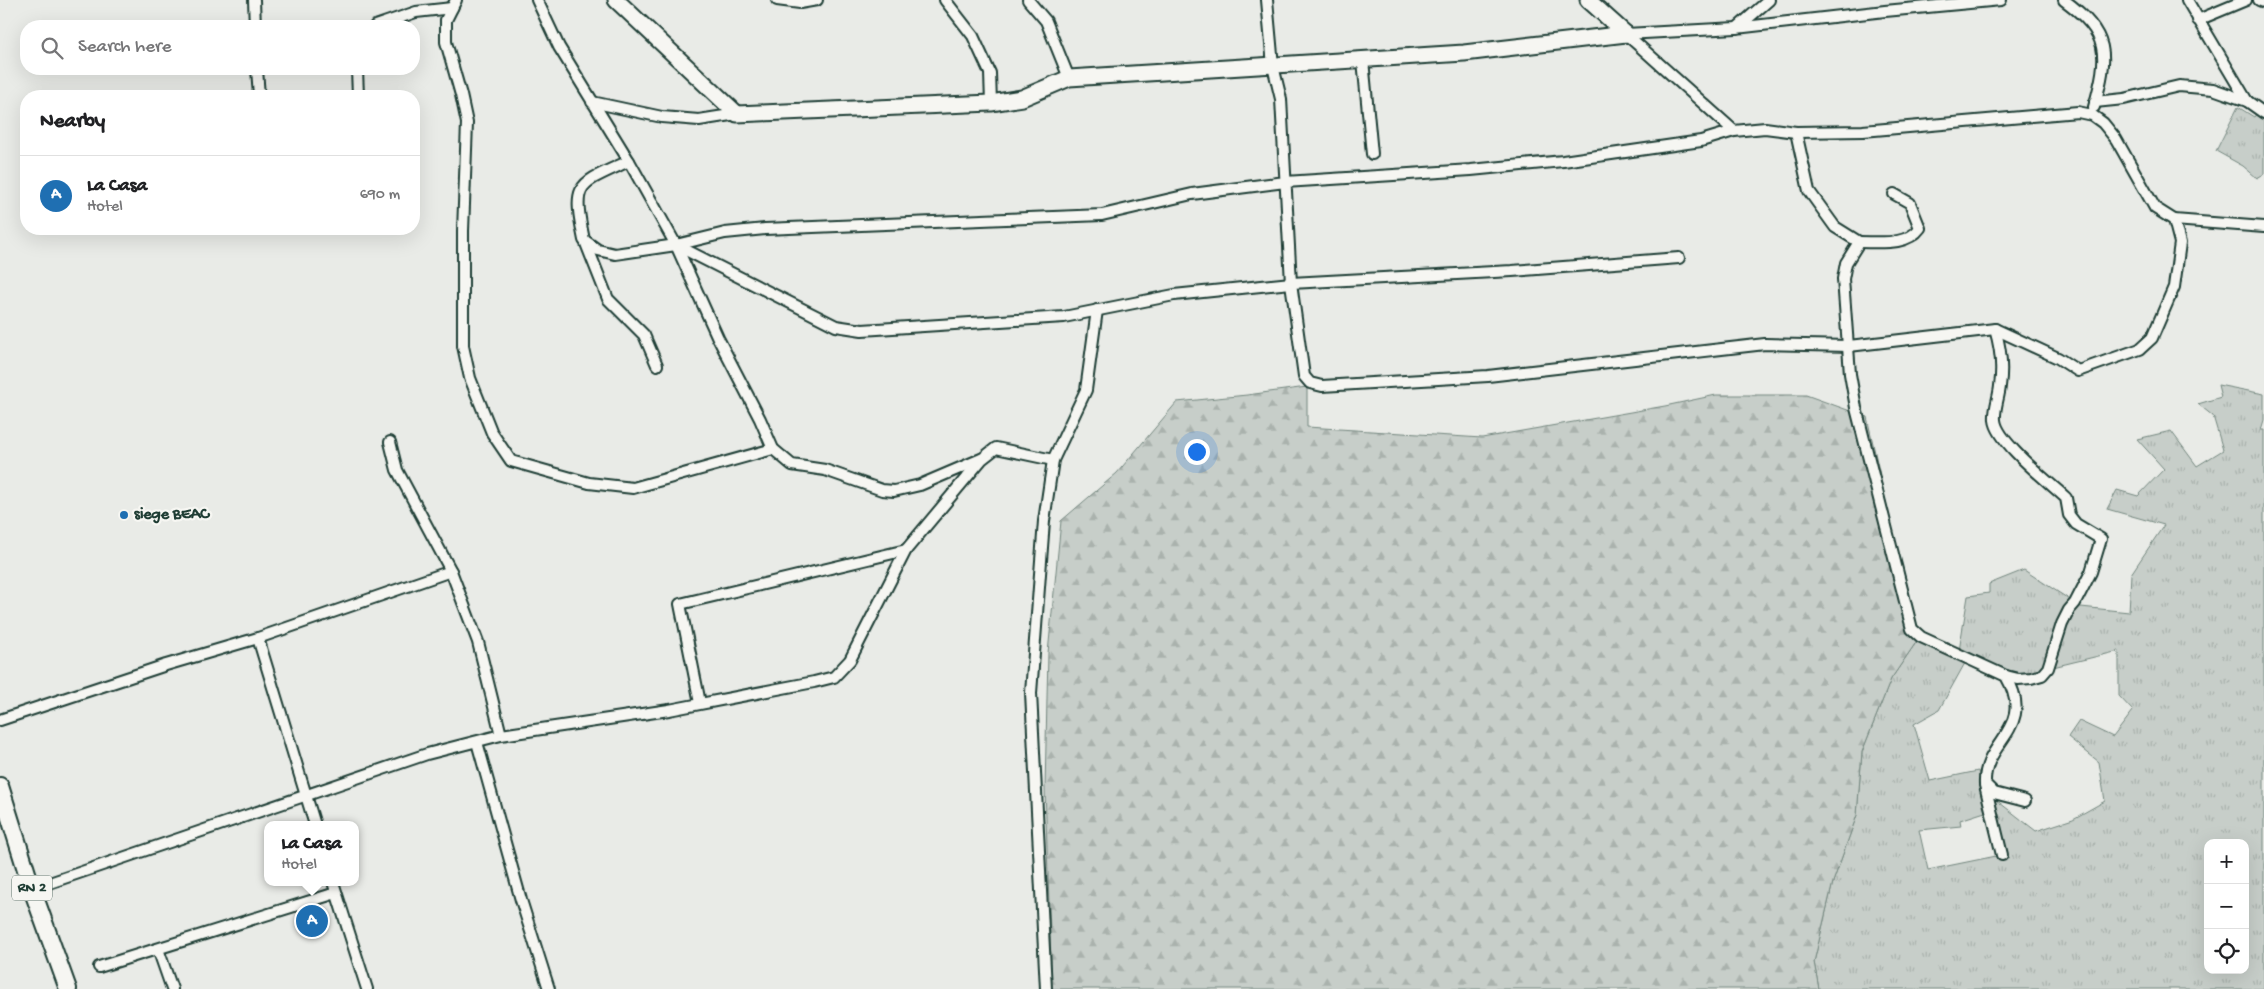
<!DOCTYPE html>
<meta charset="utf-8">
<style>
body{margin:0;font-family:"Gochi Hand",sans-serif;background:#f6f6f6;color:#202124}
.controls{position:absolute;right:15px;bottom:15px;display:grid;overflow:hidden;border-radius:10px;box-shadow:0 5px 20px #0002}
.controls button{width:45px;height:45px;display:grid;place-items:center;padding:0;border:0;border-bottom:1px solid #e0e0e0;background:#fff;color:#202124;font:25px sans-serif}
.you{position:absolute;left:1196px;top:451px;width:18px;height:18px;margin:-12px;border:4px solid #fff;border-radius:50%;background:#1a73e8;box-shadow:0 0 0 8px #1a73e833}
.badge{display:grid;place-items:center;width:32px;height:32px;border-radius:50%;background:#1f6fb2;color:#fff;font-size:16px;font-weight:700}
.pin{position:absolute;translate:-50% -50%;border:2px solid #fff;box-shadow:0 1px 5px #0006}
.popup{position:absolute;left:264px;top:821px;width:95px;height:65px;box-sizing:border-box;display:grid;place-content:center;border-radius:10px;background:#fff;filter:drop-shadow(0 1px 4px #0005);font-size:16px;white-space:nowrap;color:#757577}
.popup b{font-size:19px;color:#202124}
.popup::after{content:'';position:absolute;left:50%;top:100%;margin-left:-10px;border:10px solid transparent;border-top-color:#fff}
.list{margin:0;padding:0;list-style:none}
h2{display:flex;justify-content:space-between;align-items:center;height:65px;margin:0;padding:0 20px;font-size:21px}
h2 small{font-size:16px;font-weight:400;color:#757577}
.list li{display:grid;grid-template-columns:32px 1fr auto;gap:15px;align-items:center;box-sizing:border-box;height:80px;padding:0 20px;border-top:1px solid #e0e0e0}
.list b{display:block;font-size:19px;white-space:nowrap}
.list p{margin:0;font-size:16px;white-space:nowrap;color:#757577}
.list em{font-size:16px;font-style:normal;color:#757577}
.icon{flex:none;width:28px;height:28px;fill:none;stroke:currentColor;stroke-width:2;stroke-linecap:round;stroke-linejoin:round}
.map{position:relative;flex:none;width:2264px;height:989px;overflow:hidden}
.search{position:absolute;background:#fff;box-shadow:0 5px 20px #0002;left:20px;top:20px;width:400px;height:55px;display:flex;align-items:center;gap:12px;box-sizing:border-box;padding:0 18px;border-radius:20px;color:#757577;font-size:19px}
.panel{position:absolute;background:#fff;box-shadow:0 5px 20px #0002;left:20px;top:90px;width:400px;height:145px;border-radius:20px}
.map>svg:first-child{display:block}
.grass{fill:url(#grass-tufts);stroke:#73867e;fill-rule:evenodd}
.forest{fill:url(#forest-firs);stroke:#73867e}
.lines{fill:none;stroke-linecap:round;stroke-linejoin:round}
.street-casing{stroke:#1f3d34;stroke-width:14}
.secondary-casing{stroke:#1f3d34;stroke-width:19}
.primary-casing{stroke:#1f3d34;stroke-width:20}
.street{stroke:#f6f6f2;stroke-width:10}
.secondary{stroke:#f6f6f2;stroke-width:15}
.primary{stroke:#f6f6f2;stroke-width:16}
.poi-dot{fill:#1f6fb2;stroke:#f6f6f2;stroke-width:2}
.labels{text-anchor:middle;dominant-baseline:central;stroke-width:4.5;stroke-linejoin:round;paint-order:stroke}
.shield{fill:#f6f6f2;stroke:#60746d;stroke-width:1}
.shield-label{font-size:15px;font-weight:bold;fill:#1f3d34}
.poi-label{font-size:16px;font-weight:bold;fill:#1f3d34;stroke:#f6f6f2;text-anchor:start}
</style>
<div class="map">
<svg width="2264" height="989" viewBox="0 0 2264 989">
<defs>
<pattern id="grass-tufts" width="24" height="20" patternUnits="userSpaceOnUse" patternTransform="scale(1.25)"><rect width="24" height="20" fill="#c7cec9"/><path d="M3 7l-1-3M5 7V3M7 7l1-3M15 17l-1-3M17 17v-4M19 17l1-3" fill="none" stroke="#aab2ad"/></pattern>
<pattern id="forest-firs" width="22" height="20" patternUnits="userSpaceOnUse" patternTransform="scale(1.25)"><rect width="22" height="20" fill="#c7cec9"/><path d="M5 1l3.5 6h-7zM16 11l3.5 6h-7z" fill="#aab2ad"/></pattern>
</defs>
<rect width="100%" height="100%" fill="#e9ebe7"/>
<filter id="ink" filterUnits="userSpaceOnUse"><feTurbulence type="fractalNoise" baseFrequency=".02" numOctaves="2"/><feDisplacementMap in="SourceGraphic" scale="10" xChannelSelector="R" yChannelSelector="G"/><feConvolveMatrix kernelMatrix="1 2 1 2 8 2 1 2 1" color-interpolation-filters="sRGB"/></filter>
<g filter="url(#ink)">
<!-- grass -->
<g class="grass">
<polygon points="2264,104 2264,174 2257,178 2243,166 2216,151 2238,107 2254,117"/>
<path d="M2218,385L2264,394V420L2261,430H2264V989H1819L1814,962L1833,882L1857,815L1862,752L1891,679L1917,641L1965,663L1939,710L1914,724L1930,781L1978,771L1988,811L1960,820L1961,826L1919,830L1928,870L2006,854L1991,796L2036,831L2073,819L2105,801L2099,762L2068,737L2079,721L2113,737L2133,711L2119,696V651L2016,676L1959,651L1968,596L1989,593V584L2024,570L2081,607L2129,612L2131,574L2164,525L2107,509L2117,490L2138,496L2164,469L2137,439L2171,431L2197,466L2223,450L2213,416L2198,404L2221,397ZM2208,843H2245V970H2208Z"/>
</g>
<!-- forest -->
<polygon class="forest" points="1307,387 1307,427 1482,438 1665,406 1716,395 1806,395 1867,417 1917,641 1891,679 1862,752 1857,815 1833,882 1814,962 1819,989 1052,989 1045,789 1048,653 1061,521 1117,473 1177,402 1247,395"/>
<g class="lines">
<defs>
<g id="street">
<polyline points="254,0 255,26"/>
<polyline points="456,0 446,20 446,42 461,95 467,123 463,231 463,346 470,378 492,433 511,461 589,483 633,488 773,449"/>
<polyline points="537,0 559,47 629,161 676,245 718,338 760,419 773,449 792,465 825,470 882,490 894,491 920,485 981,459"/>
<polyline points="777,0 800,3 817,0"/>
<polyline points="945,0 973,36 990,73 991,103"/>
<polyline points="1028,0 1046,21 1069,78"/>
<path d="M2064,0C2110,34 2109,54 2094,107"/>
<polyline points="2187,0 2247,101"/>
<polyline points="2259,0 2264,2"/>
<polyline points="2198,20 2246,0"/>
<polyline points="375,26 416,12 452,8"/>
<polyline points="1737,28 1769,0"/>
<polyline points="1626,34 1736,28 1885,11 2001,0"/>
<polyline points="1626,34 1734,131"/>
<polyline points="1363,60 1372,154"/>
<polyline points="257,69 259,96"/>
<polyline points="357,69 358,96"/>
<polyline points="592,102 662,117 699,120 737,114"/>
<polyline points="2095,102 2124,99 2179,86 2213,89 2247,101 2264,113"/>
<path d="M1796,132L1809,191L1835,227L1859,242L1846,263L1843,279L1850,374L1856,408L1912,629L1921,637L2006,676C2037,730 1983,740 1985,784L1994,793L2025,801"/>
<path d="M629,161C577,185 572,182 584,240L598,250L615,254L676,245L725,233L765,229L1102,215L1192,194L1285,182L1471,170L1563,161L1701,141L1734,131L1765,128L1796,132L1863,131L2078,112L2092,115L2103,123L2116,139L2155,208L2174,220L2180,243L2174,287L2152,338L2140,349L2078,371L2058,358L1995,329L1849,346L1765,344L1488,376L1322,386L1310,383L1304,376L1291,283L1281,99L1273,66L1267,0"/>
<polyline points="2174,220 2264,227"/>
<polyline points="585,241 608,299 644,335 657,365"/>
<path d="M1859,242C1880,242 1907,246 1920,228L1910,203L1894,194"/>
<polyline points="676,245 836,326 862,330 1064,317 1174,295 1291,283 1512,271 1679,258"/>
<path d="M1995,329C2001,349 2003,366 2000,386C1999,398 1994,408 1995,420C1997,442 2049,482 2066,498L2069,515L2076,524L2101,539L2091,572L2075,603L2069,610L2062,624L2048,668L2042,675L2031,678L2018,679L2006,676"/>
<polyline points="390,442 397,470 451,571 478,642 501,735"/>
<polyline points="258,638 315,825"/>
<polyline points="700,703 680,604 906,550"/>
<polyline points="0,720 166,665 258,638 451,571"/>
<polyline points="477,742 521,900 549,989"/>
<polyline points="1985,785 2002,855"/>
<polyline points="333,882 367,989"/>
<polyline points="32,889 427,754 501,735 669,710 814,682 834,677 850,660 906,550 982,459 996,448 1053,460"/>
<polyline points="158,949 172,989"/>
<polyline points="99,967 336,893"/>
<polyline points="1046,989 1031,693 1044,521 1053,460 1086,390 1097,310"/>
</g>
<g id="secondary">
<polyline points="616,0 737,114 991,103 1022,98 1069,78 1464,53 1626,34"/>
<polyline points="1588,0 1626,34"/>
</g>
<polyline id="primary" points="0,786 32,889 68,989"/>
</defs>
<!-- street casing -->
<use href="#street" class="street-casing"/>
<!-- secondary casing -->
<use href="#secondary" class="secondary-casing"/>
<!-- primary casing -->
<use href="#primary" class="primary-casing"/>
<!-- street -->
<use href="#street" class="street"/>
<!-- secondary -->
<use href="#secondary" class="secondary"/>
<!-- primary -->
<use href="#primary" class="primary"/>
</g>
</g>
<!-- markers -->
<circle class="poi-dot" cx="124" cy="515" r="5"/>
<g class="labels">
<!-- shield labels -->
<rect class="shield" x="12" y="875.5" width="40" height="25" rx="4"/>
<g class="shield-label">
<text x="32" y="888">RN 2</text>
</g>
<!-- poi labels -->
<g class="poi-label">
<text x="134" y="515">siege BEAC</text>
</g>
</g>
</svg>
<div class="controls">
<button>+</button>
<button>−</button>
<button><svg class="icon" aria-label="locate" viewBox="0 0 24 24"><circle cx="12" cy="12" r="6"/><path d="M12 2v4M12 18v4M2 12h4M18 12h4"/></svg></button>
</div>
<div class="you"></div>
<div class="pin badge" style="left:312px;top:921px">A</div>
<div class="popup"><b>La Casa</b>Hotel</div>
<div class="search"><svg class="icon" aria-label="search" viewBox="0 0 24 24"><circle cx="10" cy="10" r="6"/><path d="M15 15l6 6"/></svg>Search here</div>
<section class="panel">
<h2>Nearby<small></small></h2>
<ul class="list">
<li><span class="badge">A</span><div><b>La Casa</b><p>Hotel</p></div><em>690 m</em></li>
</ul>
</section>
</div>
